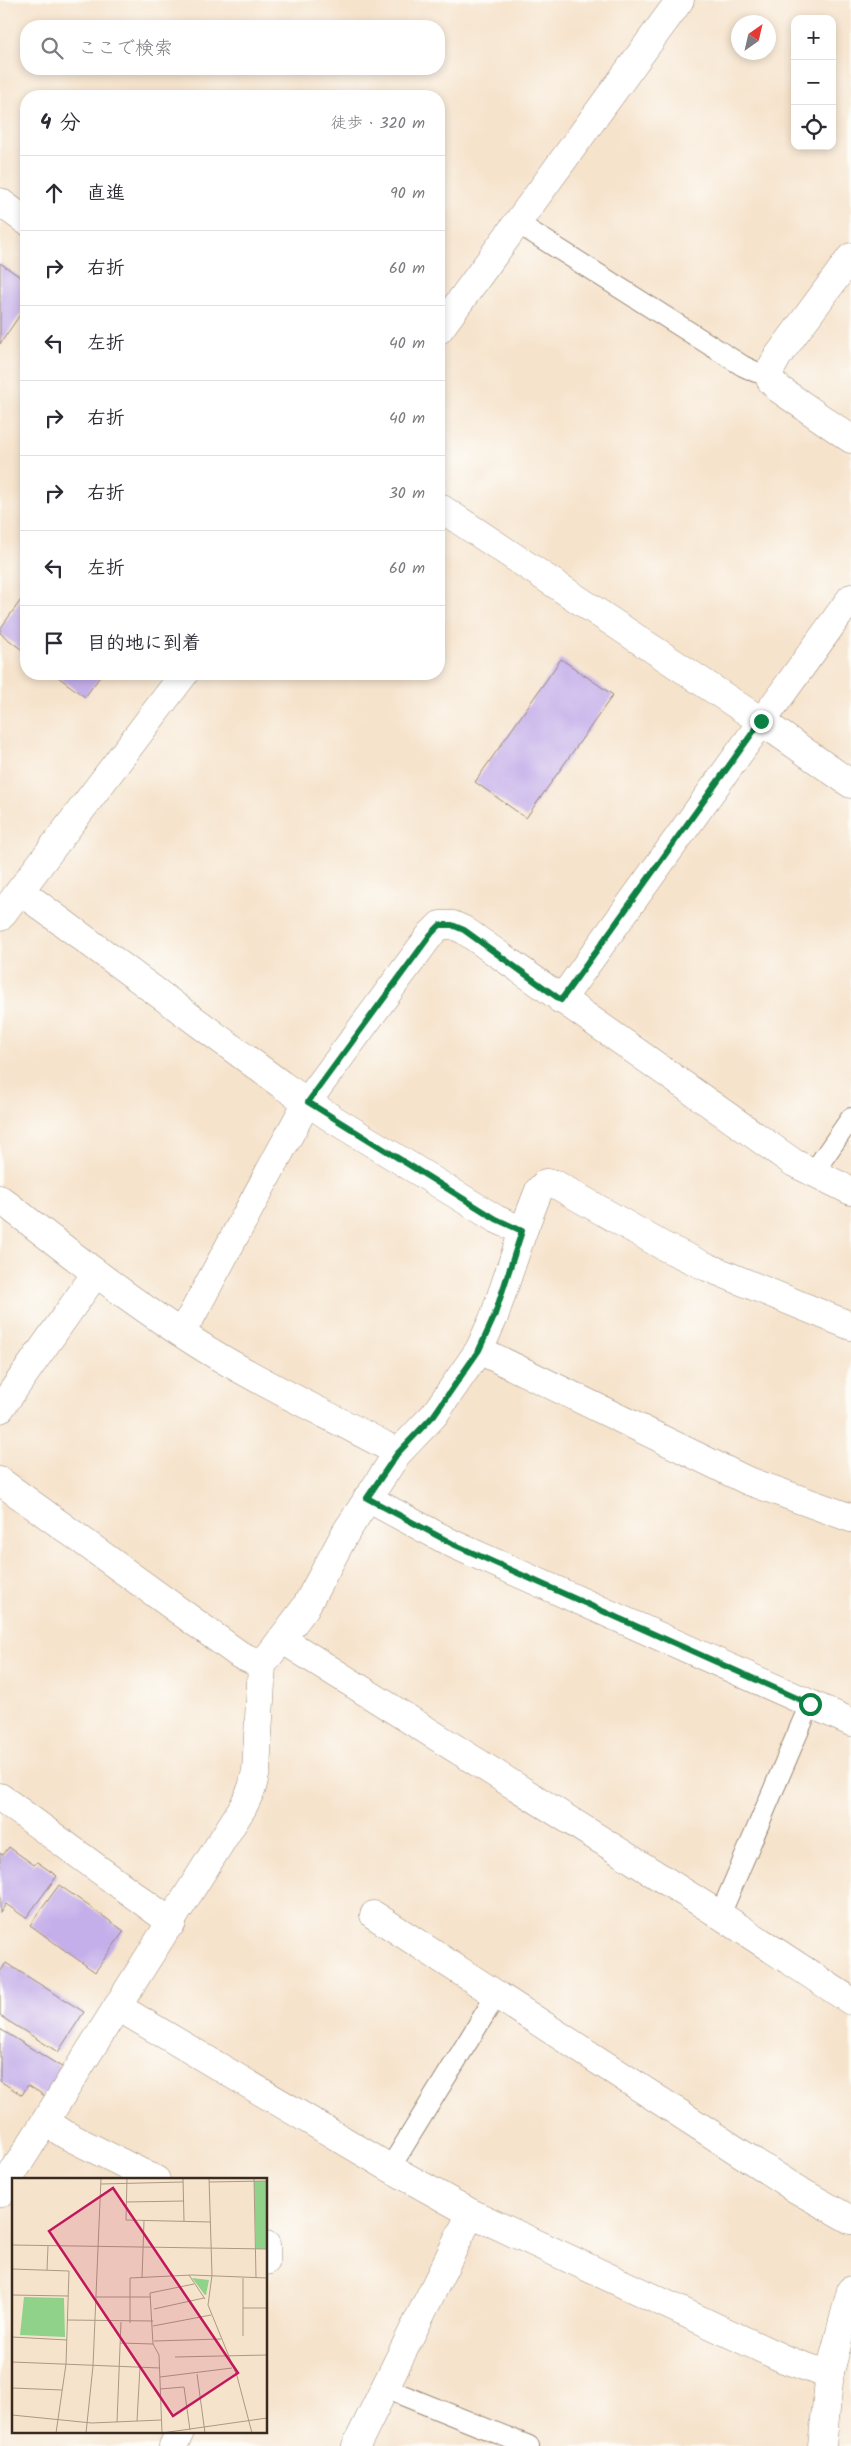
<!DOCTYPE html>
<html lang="ja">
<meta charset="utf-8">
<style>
body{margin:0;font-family:Kalam,"Klee One",sans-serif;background:#f2f2f3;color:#2b2b33}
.controls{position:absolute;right:15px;top:15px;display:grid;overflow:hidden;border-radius:10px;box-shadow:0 2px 8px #0003}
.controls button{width:45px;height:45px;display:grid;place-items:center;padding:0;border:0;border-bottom:1px solid #e1e1e2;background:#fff;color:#2b2b33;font:25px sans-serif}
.compass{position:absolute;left:731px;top:15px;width:45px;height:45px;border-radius:50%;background:#fff;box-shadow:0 2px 8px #0003;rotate:34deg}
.stop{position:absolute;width:15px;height:15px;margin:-11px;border:4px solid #0b8043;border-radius:50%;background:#fff}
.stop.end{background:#0b8043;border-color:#fff;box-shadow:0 1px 5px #0008}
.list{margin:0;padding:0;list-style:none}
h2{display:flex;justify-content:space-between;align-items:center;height:65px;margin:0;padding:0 20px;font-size:21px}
h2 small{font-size:16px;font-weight:400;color:#7c7c81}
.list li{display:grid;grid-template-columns:32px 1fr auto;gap:15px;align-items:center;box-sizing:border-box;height:75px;padding:0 20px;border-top:1px solid #e1e1e2}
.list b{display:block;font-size:19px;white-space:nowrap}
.list em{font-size:16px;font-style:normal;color:#7c7c81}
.icon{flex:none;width:28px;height:28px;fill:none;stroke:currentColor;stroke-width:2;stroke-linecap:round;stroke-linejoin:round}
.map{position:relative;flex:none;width:851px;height:2446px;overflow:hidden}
.search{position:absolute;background:#fff;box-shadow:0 2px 8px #0003;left:20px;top:20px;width:425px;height:55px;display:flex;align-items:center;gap:12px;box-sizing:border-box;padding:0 18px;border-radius:20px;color:#7c7c81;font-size:19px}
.panel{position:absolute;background:#fff;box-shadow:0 2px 8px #0003;left:20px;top:90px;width:425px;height:590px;border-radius:20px}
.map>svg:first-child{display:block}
.building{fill:#c5afea}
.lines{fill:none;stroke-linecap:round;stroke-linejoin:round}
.service-casing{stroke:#988675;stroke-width:22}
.minor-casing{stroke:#988675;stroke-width:29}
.tertiary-casing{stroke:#988675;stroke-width:29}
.service{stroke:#fff;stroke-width:20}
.minor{stroke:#fff;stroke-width:28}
.tertiary{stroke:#fff;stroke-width:28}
.route{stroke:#0b8043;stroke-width:6}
.inset-road{fill:none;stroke:#ab9986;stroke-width:1}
.view{fill:#c2185b;fill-opacity:0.15;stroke:#c2185b;stroke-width:2.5}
.inset-edge{fill:none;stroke:#3b2a1e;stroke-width:2.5}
</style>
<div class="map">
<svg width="851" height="2446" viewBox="0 0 851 2446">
<rect width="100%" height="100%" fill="#fdfcf7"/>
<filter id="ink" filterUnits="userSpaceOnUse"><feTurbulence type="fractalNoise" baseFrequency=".02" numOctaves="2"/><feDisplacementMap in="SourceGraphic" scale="10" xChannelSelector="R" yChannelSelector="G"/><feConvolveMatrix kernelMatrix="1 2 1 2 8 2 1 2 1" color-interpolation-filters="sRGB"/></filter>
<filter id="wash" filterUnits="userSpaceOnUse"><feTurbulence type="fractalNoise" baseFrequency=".0096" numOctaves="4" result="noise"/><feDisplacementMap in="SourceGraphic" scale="20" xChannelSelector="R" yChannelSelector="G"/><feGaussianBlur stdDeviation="1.12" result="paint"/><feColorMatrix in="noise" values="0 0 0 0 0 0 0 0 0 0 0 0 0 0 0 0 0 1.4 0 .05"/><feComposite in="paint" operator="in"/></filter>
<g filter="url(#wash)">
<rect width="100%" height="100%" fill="#f6e3cc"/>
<g id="blocks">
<!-- building -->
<g class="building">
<polygon points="0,263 26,281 26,306 0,344"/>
<polygon points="26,593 26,653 0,633 0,629"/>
<polygon points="561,659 613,695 526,818 475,782"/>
<polygon points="54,674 102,674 85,697"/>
<polygon points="9,1847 34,1865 37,1862 57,1876 26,1918 6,1904 0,1913 0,1853 3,1855"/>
<polygon points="59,1885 124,1931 95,1972 30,1925"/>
<polygon points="6,1963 84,2012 58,2052 0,2016 0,1972"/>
<polygon points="0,2029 65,2069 48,2098 28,2085 22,2095 0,2081"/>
</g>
</g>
</g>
<g filter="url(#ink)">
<use href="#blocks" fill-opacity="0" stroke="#988675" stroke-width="1"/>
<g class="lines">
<defs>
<g id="service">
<polyline points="516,222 743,366 756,372 768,374"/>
<polyline points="813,1173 851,1118"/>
<polyline points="720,1915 810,1704"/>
<polyline points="390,2168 497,1994"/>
<polyline points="385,2388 529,2446"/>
</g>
<g id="minor">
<polyline points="851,257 778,356 768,374 771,381 779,389 851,439"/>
<polyline points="20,891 282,1085 333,1119 496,1219 523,1231"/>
<polyline points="561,1000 851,598"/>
<path d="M0,1199C71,1254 142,1311 219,1357C273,1389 330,1416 386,1446L397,1454"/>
<polyline points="180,1332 192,1315 307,1102 431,934 440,925 453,925 464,930 794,1163 851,1191"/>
<polyline points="479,1350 746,1480 851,1518"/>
<polyline points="0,1409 96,1273"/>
<polyline points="0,1481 240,1655 262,1665"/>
<polyline points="367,1498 453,1544 851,1722"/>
<polyline points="283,1640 720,1915 851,2001"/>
<polyline points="0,1797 172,1923"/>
<polyline points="374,1915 796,2189 851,2220"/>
<polyline points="118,2007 390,2168 471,2213 784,2359 818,2371 830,2372"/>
<polyline points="46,2122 66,2135 156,2180"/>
<polyline points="0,2193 243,1807 252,1788 256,1771 262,1665 305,1608 346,1532 397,1454 434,1415 479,1350 494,1317 523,1231 539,1190 546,1183 555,1184 663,1246 707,1267 851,1326"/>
<polyline points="266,2245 266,2261"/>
<polyline points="173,2446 180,2432"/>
<polyline points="356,2446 471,2213"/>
<polyline points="822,2446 830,2372 851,2290"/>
</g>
<g id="tertiary">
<polyline points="0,202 26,221"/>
<polyline points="439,330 680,0"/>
<polyline points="439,507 761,721 851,784"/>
<polyline points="0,917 184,674"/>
</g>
</defs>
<!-- service casing -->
<use href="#service" class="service-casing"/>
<!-- minor casing -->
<use href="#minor" class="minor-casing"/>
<!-- tertiary casing -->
<use href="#tertiary" class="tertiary-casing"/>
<!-- service -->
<use href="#service" class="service"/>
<!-- minor -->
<use href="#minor" class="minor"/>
<!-- tertiary -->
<use href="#tertiary" class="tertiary"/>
</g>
</g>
<g class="lines" filter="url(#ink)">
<!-- route -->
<polyline class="route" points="761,721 561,1000 464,930 452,925 440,925 431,934 308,1102 496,1219 522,1231 494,1317 479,1350 434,1415 397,1454 367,1498 453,1544 810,1704"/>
</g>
<!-- overview -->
<g transform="translate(12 2178)">
<rect width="255" height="255" fill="#f6e3cc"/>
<path d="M242,3H255V71H244ZM180,100L197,102L194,117H193ZM12,119L52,120L53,159L8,157Z" fill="#91d28a"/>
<path class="inset-road" d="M115,0L114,42L198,44M171,0L172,43M197,0L200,97L196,127L225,198L240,255M242,0L244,100M197,4L255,3M89,6L171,4M114,24L172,23M0,67L255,71M0,91L57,93L54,186L44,255M35,92L36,68M177,97L193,121M130,100L132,43M0,117L56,118M84,119H139M231,130H255M142,131L192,120M55,142L141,143M118,145V100L180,97L255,100M141,148L199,137M231,158V100M0,159L55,162M142,163L209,161M108,165L141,166M163,179L255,177M0,184L148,190M185,196L193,255M148,199L220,190M0,210L50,212M148,211L172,209L178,252M0,237L80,245L149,242M125,243L128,189M105,244L109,144M74,255L81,188L89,0M150,255L147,177L141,166L138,115L182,106M150,255L255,240"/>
<path class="view" d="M101,10L226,195L161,238L37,53Z"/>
<rect width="255" height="255" class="inset-edge"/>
</g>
</svg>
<div class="controls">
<button>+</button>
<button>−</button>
<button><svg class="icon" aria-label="locate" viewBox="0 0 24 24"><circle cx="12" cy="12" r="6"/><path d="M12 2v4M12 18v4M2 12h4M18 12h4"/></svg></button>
</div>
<svg class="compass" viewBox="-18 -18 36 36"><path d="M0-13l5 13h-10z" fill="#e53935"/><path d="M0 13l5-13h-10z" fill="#7c7c81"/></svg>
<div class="stop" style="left:810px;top:1704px"></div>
<div class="stop end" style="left:761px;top:721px"></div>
<div class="search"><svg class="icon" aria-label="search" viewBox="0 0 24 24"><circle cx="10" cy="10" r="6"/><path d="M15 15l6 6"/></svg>ここで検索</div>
<section class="panel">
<h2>4 分<small>徒歩 · 320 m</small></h2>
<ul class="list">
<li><svg class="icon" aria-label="ahead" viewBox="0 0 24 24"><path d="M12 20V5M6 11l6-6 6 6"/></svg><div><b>直進</b></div><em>90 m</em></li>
<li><svg class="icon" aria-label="right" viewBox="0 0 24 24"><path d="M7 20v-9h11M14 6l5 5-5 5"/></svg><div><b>右折</b></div><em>60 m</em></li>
<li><svg class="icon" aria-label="left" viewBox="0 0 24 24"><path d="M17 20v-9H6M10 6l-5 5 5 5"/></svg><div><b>左折</b></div><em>40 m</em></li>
<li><svg class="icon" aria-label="right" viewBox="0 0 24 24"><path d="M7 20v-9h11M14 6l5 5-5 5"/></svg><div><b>右折</b></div><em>40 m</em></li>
<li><svg class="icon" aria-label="right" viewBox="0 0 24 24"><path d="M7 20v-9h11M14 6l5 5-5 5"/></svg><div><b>右折</b></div><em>30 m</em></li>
<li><svg class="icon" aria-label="left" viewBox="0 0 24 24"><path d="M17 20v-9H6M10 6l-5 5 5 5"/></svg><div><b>左折</b></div><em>60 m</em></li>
<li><svg class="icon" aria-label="arrive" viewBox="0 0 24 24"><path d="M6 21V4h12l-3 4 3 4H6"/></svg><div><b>目的地に到着</b></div></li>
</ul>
</section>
</div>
